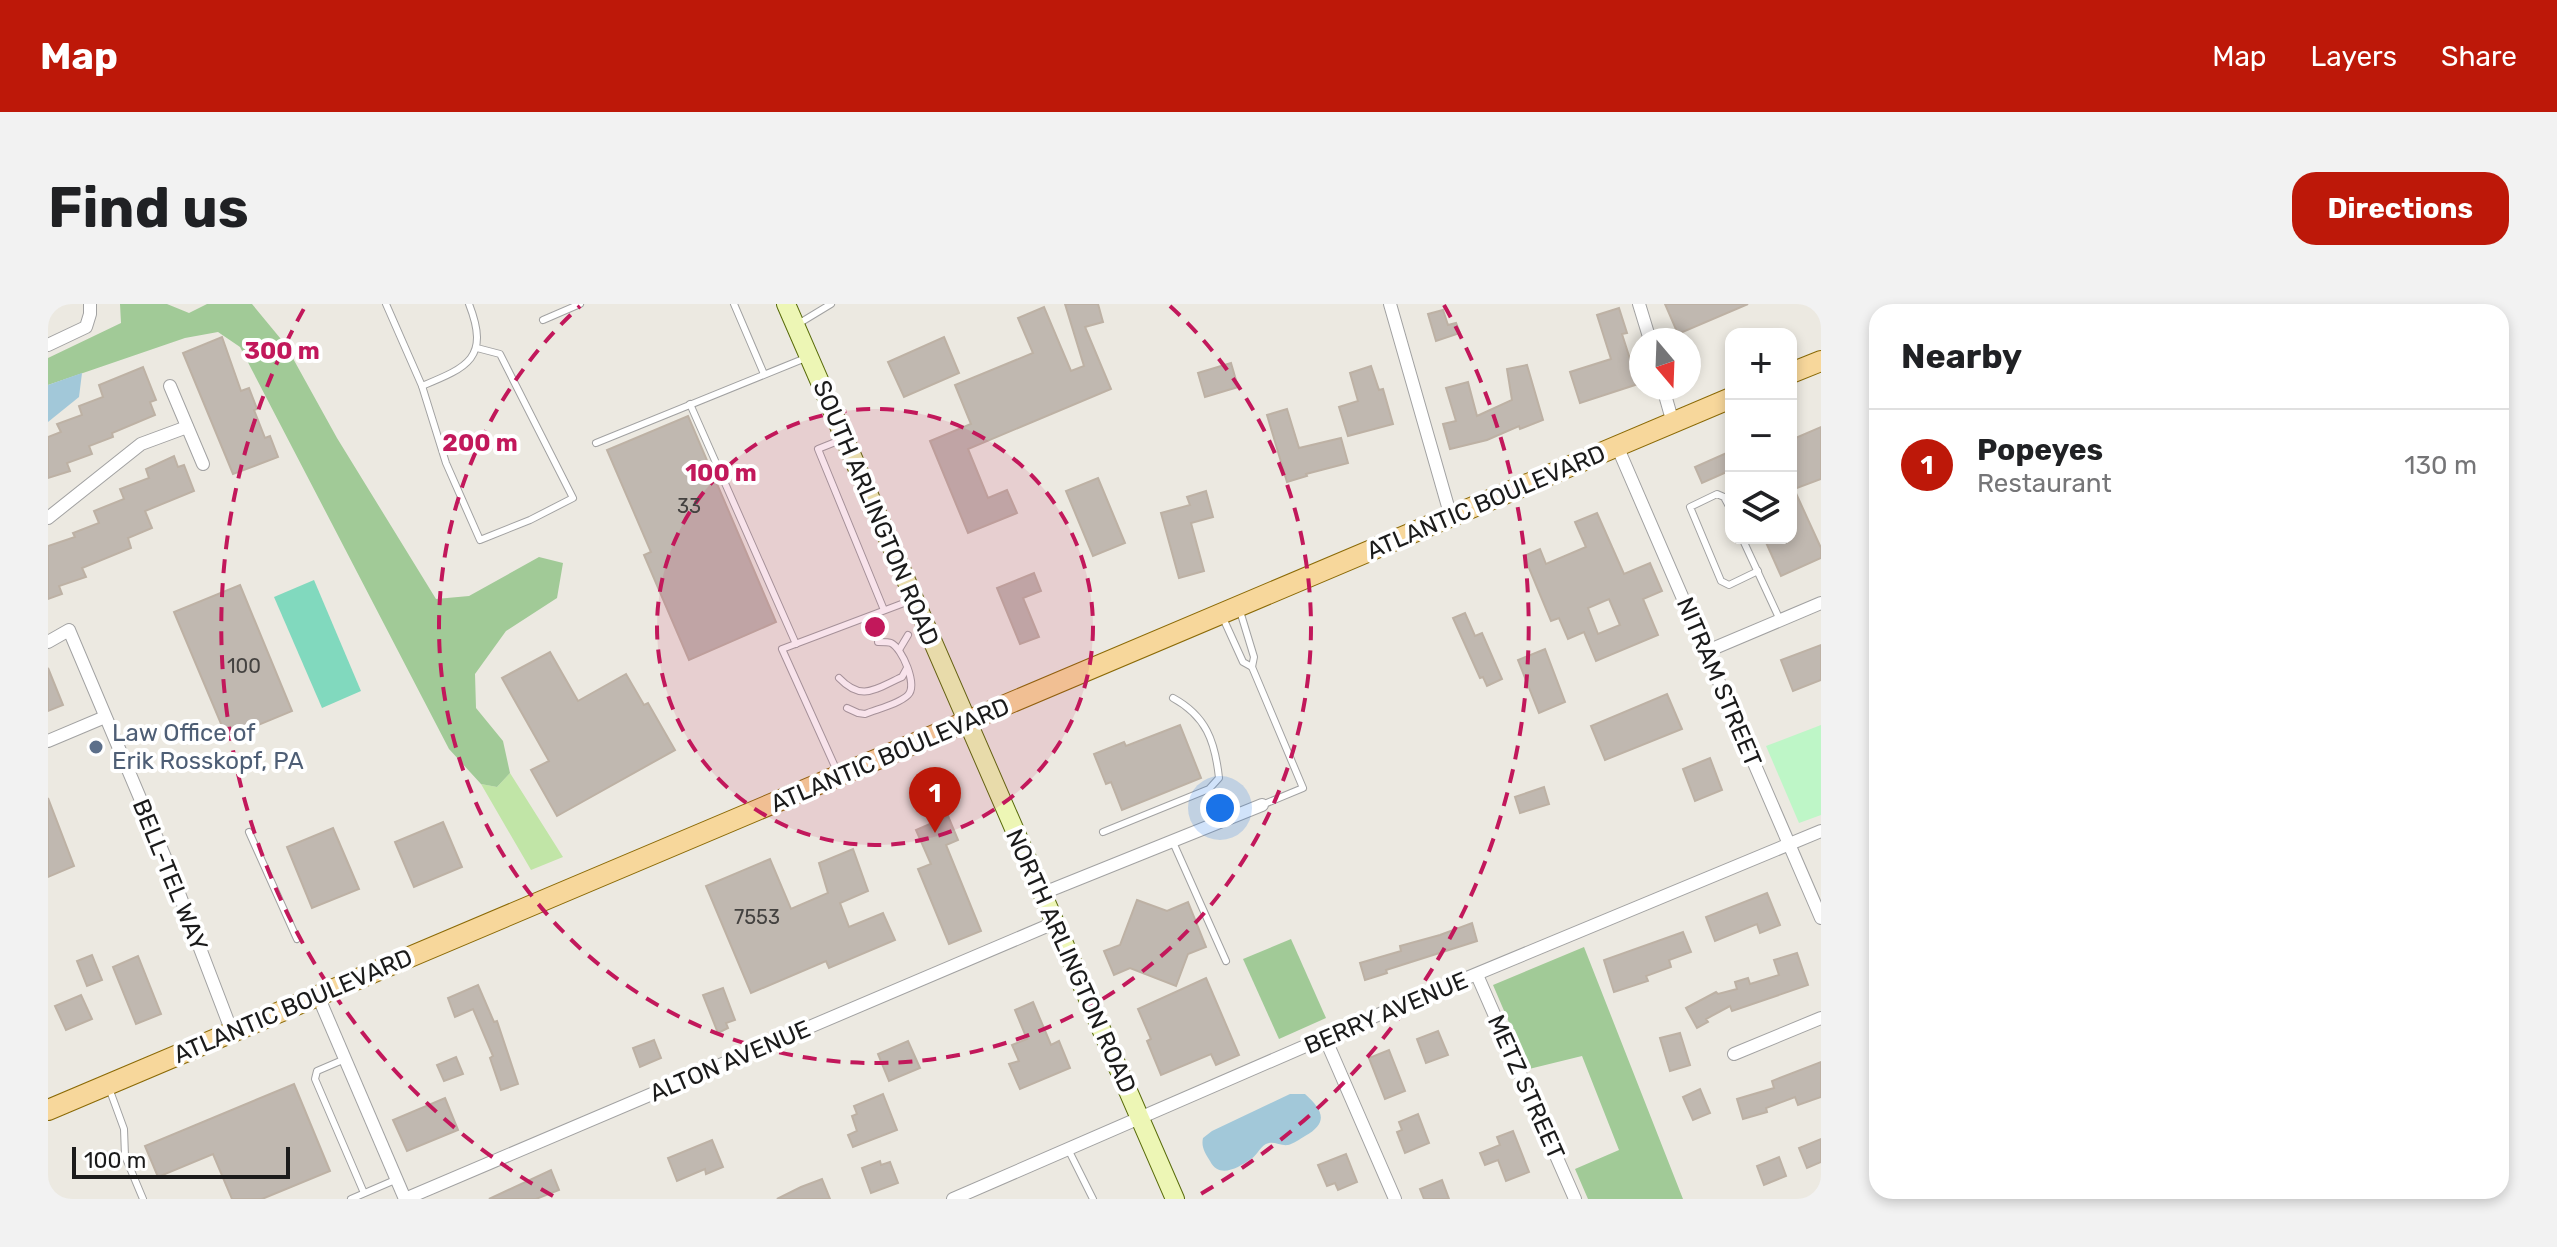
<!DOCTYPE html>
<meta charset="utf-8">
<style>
body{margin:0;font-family:Rubik,sans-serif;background:#f2f2f2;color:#202124}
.controls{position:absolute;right:24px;top:24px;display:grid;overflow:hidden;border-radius:16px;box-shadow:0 4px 12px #0003}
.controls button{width:72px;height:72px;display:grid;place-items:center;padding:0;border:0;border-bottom:2px solid #e0e0e0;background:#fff;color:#202124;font:40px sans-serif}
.compass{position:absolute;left:1581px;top:24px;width:72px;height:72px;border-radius:50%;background:#fff;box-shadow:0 4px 12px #0003;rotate:161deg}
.scale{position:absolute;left:24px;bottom:20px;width:218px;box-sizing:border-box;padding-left:8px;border:4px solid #1b1b1b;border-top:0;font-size:22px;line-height:28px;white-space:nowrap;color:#1b1b1b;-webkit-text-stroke:6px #fff;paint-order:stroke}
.you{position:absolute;left:1172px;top:504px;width:28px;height:28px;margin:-20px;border:6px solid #fff;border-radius:50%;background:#1a73e8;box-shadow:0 0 0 12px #1a73e833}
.badge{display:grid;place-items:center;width:52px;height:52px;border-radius:50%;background:#bd1809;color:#fff;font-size:26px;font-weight:700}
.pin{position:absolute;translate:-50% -66px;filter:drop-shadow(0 2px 4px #0008)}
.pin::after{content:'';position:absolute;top:42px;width:28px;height:24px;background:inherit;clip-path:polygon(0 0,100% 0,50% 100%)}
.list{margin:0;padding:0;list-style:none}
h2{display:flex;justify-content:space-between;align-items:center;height:104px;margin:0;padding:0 32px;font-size:34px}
h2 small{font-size:26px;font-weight:400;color:#757577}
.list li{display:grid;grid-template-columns:52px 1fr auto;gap:24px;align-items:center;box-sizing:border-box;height:112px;padding:0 32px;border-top:2px solid #e0e0e0}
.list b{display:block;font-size:30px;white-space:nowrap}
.list p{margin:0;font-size:26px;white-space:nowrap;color:#757577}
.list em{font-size:26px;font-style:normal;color:#757577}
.icon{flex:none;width:44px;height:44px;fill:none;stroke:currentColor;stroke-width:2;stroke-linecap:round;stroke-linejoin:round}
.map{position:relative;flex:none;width:1773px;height:895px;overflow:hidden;border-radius:24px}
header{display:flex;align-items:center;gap:48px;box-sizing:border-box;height:112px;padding:0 40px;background:#bd1809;color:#fff}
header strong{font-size:38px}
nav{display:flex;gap:44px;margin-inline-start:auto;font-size:28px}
.intro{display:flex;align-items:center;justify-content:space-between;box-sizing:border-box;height:192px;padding:0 48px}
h1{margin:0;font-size:56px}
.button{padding:20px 36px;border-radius:24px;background:#bd1809;color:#fff;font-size:28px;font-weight:700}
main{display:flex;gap:48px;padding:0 48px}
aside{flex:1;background:#fff;border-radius:24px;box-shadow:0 4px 12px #0003}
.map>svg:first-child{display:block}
.grass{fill:#c1e5a7}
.forest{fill:#a1ca97}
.park{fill:#bef6c7}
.pitch{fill:#81d9be}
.water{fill:#a2c8d9}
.building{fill:#c0b8b0;stroke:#bdb1a4;stroke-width:2;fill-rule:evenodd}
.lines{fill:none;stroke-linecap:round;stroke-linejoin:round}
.lane-casing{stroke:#a2a2a2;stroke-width:8}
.street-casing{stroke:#a2a2a2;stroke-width:14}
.secondary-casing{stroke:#586b09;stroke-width:20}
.primary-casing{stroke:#8b6a06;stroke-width:22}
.lane{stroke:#fff;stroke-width:6}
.street{stroke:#fff;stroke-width:12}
.secondary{stroke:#edf6b5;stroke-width:18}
.primary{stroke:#f7d79b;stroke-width:20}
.ring{fill:none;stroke:#c2185b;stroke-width:4;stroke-dasharray:14 10}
.service-dot{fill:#5c6f8a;stroke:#fff;stroke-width:3}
.labels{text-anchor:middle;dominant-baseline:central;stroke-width:8;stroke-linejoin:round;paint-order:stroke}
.number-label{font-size:20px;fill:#444240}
.street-label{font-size:24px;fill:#1b1b1b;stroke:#fff}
.service-label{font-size:24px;fill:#4e5e75;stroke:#fff;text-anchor:start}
.centre{fill:#c2185b;stroke:#fff;stroke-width:4}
.ring-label{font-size:24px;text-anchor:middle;font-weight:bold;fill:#c2185b;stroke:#fff;stroke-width:8;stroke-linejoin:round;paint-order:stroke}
</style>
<header>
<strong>Map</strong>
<nav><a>Map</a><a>Layers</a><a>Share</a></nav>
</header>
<div class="intro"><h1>Find us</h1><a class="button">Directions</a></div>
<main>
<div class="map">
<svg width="1773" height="895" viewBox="0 0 1773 895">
<rect width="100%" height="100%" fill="#ece9e1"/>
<!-- grass -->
<polygon class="grass" points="462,469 515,553 483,566 433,480 449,483"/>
<!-- forest -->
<g class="forest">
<polygon points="72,0 119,0 141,9 159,0 204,0 237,40 289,134 388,295 421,292 491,253 515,259 509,294 458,327 427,370 428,404 455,437 462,469 449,483 433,480 401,445 192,43 170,28 137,34 0,81 0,54 73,19"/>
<polygon points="1243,635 1278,714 1231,735 1195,655"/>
<polygon points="1536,643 1635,895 1540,895 1527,865 1571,846 1534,752 1481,765 1445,681"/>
</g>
<!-- park -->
<polygon class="park" points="1773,421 1773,511 1751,519 1718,442"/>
<!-- pitch -->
<polygon class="pitch" points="266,276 313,387 274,404 226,293"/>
<!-- water -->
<g class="water">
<polygon points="34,69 31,93 0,118 0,81"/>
<path d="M1242,790H1257C1275,806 1281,819 1257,832C1252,835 1245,840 1240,841C1234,842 1227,838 1221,839C1212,841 1210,851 1203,855C1190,864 1171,875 1162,857C1157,849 1153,843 1155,834L1164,827Z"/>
</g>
<!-- building -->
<g class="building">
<polygon points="1017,0 1050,0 1055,18 1037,23 1063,85 920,145 940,194 959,186 969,209 920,229 882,137 923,120 907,81 985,49 970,14 996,3 1023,67 1036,62"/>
<polygon points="1617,0 1700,0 1630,30"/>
<polygon points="1571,4 1579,29 1574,30 1590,80 1532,99 1522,68 1563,55 1549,11"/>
<polygon points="1395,6 1400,21 1408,19 1412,29 1388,37 1380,10"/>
<polygon points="174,33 193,87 201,84 209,105 206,106 217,134 222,132 230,153 185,170 135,49"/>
<polygon points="896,33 911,69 856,93 840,58"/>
<polygon points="1183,59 1190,83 1157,93 1150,69"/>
<polygon points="1479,61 1495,116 1472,125 1471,122 1439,136 1402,145 1395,120 1408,117 1398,84 1420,78 1429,112 1464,96 1459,65"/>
<polygon points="1323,62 1331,86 1335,85 1345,120 1300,132 1291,103 1310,97 1302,69"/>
<polygon points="95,63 108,96 102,98 107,111 64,129 65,133 41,142 44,150 19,159 22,167 0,174 0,133 13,128 9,120 34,111 31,102 55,93 51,81"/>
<polygon points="1239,105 1251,144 1293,134 1300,159 1258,170 1259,172 1239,178 1219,111"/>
<polygon points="640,112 728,318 641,356 596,251 603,248 559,146"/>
<polygon points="1773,123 1773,175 1746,185 1773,244 1773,254 1733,272 1716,234 1743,234 1743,136"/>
<polygon points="1683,147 1683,166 1654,179 1647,163"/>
<polygon points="126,152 130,163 136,161 146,187 97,207 104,224 80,234 83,244 34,264 38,273 11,282 14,290 0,295 0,242 27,233 25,229 51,219 46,207 76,195 72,185 101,174 98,165"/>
<polygon points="1050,174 1077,239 1045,252 1018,187"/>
<polygon points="1158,187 1165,213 1143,219 1156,267 1131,274 1113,209 1142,201 1139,193"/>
<path d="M1549,209L1576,270L1602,259L1614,287L1595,295L1610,331L1548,357L1536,328L1520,335L1511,314L1503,317L1476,252L1492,245L1498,260L1538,243L1527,218ZM1561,295L1572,321L1550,330L1540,304Z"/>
<polygon points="986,269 993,287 975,294 991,333 972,340 949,284"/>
<polygon points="192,281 244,407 179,434 126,308"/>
<polygon points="1417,309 1427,332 1434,329 1454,375 1439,382 1435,373 1432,374 1405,314"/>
<polygon points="1773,341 1773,376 1745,387 1733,356"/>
<polygon points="1497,345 1517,398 1491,409 1470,356"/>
<polygon points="502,348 530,397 578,370 596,401 600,399 627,446 509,512 483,466 501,457 454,374"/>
<polygon points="0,364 15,401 0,407"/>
<polygon points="1619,390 1634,425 1557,456 1543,422"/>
<polygon points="1132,421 1153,474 1074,506 1063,478 1058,480 1046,450 1076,438 1078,442"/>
<polygon points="1662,454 1674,486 1647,497 1635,465"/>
<polygon points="1496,483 1501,500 1472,509 1467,493"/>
<polygon points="0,494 26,562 0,573"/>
<polygon points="900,512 910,536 898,541 933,627 901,640 870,565 883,560 868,526"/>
<polygon points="395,518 414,563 366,583 347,538"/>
<polygon points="285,524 311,585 264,604 239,543"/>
<polygon points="805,545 820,587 792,599 801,623 835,609 847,636 781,664 778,657 703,689 658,582 722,555 743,605 780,589 771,559"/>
<polygon points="1719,589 1732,621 1712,629 1709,620 1667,637 1658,613"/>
<polygon points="1089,596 1119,607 1140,598 1158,643 1140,650 1128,682 1082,664 1066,671 1056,647 1072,641"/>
<polygon points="1424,619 1429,637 1338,666 1339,669 1317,676 1312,659 1353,647 1352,642 1392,631"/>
<polygon points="1635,628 1643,648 1621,656 1623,663 1598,672 1600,677 1566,688 1556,656"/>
<polygon points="1749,649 1760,681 1684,707 1682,702 1658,715 1660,718 1649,724 1638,704 1668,688 1670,690 1689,685 1687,678 1700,674 1702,680 1731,671 1726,656"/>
<polygon points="44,651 54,676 39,682 29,657"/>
<polygon points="90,652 113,710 88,720 65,663"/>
<polygon points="1158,674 1191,751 1168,761 1163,750 1113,771 1099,737 1103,735 1090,705"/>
<polygon points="430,681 446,718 449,717 470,780 453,786 442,754 445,752 425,705 407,713 400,694"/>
<polygon points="675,684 687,716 678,719 680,724 670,729 655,691"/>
<polygon points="33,691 44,715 18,726 7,702"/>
<polygon points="985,698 1003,741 1011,737 1022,764 972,785 961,760 971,757 964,741 979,735 967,706"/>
<polygon points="1390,727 1400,751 1378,759 1369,735"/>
<polygon points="1632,729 1642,761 1622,767 1612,734"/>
<polygon points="606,736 613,754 592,763 585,744"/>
<polygon points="860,737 872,764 841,777 830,750"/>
<polygon points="1341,746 1357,787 1337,795 1321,754"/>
<polygon points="408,753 415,770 396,777 389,761"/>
<polygon points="1773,758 1773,793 1750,801 1747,793 1718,804 1719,808 1695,815 1689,795 1726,784 1724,777"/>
<polygon points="246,780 282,867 214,895 184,895 165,850 110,873 97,842"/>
<polygon points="1652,785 1662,809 1645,816 1635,793"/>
<polygon points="835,790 849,826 805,843 800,831 809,827 804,812 809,810 806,802"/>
<polygon points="397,794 410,826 359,847 345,816"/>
<polygon points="1370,810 1381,839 1357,849 1349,828 1354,826 1351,818"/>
<polygon points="1465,827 1481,868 1458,877 1450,856 1437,861 1432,849 1452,841 1449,833"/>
<polygon points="1773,835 1773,858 1759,864 1751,844"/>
<polygon points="664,836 675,863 658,870 657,865 629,877 620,854"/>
<polygon points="1298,850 1309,878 1290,886 1287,879 1279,882 1270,861"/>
<polygon points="1731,853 1738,872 1716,881 1709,862"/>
<polygon points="832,857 833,861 842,858 850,879 823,889 814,864"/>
<polygon points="503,866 511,886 488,895 441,895"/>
<polygon points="774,875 782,895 729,895 753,883"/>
<polygon points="1394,876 1401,895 1376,895 1372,885"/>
</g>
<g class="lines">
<defs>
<g id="lane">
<path d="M338,0L374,82C420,63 442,54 421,0"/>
<polyline points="686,0 716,70"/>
<polyline points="495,16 532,0"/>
<polyline points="750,20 783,0"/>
<polyline points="374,82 398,159 432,236 482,216 525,194 452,50 429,44"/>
<polyline points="642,100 748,340"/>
<polyline points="795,135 770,145 836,306"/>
<polyline points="548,139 760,53"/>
<polyline points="1683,206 1676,193 1669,190 1642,203 1673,277 1681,281 1710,267"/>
<polyline points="1694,234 1732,316"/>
<polyline points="1175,314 1195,358 1204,363 1206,353 1192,307"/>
<polyline points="851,346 860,331"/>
<polyline points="1204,363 1255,484 1214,501"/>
<path d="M791,374C814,398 827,385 854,373L859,364"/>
<path d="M799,404L810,409L817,410C829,405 851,400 860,391C870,381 854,344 843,339C841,338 832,338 830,338"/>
<polyline points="789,467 734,345 864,296"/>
<polyline points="201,528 249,635"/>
<path d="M1055,528L1161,485L1171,474C1167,437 1158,412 1125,394"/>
<polyline points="1124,536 1178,657"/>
<polyline points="297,755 269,767 267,775 316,889"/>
<polyline points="61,784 76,825 77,852 95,895"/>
<polyline points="1020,845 1045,895"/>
<polyline points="303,895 347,876"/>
</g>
<g id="street">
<polyline points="1342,0 1403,213"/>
<polyline points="1591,0 1602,36"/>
<polyline points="0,41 38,23 42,10 42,0"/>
<polyline points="122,82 155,160"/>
<polyline points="1615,84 1625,119"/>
<polyline points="1569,142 1773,614"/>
<polyline points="0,214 93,140 139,123"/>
<polyline points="0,338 21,326 119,558 184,728"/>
<polyline points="1657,348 1773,299"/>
<polyline points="0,437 57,413"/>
<polyline points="993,590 1214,501"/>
<polyline points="1429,671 1527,895"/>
<polyline points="270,692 357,895"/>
<polyline points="1277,734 1347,895"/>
<polyline points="1686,750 1773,714"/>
<polyline points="357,895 1006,619"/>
<polyline points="905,895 1308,720 1773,527"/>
</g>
<polyline id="secondary" points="738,0 1127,895"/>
<g id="primary">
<polyline points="1743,69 1773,57"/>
<polyline points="0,806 1683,94"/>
</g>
</defs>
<!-- lane casing -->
<use href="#lane" class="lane-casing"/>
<!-- street casing -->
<use href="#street" class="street-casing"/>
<!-- secondary casing -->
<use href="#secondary" class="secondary-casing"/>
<!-- primary casing -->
<use href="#primary" class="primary-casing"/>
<!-- lane -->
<use href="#lane" class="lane"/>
<!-- street -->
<use href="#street" class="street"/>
<!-- secondary -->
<use href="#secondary" class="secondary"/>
<!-- primary -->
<use href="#primary" class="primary"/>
</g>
<!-- distance rings -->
<circle cx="827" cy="323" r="218" fill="#c2185b" fill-opacity=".12"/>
<g class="ring">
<circle cx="827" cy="323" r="218"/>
<path d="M1122 2A436 436 0 1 1 532 2"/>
<path d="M505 892A654 654 0 0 1 258 1M1396 1A654 654 0 0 1 1149 892"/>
</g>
<!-- markers -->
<circle class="service-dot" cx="48" cy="443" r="8"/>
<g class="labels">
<!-- number labels -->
<g class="number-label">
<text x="641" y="202">33</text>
<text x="196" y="362">100</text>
<text x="709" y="613">7553</text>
</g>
<!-- street labels -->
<g class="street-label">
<text transform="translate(1438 198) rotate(-23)">ATLANTIC BOULEVARD</text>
<text transform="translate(828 209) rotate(67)">SOUTH ARLINGTON ROAD</text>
<text transform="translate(1671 378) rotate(67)">NITRAM STREET</text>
<text transform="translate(842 451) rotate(-23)">ATLANTIC BOULEVARD</text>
<text transform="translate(122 571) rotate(68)">BELL-TEL WAY</text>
<text transform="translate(1023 657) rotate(66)">NORTH ARLINGTON ROAD</text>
<text transform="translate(245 702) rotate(-23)">ATLANTIC BOULEVARD</text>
<text transform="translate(1338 709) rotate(-23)">BERRY AVENUE</text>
<text transform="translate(682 757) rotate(-23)">ALTON AVENUE</text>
<text transform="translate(1478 783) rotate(66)">METZ STREET</text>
</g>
<!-- service labels -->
<g class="service-label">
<text x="64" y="429">Law Office of<tspan x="64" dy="28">Erik Rosskopf, PA</tspan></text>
</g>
</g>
<circle cx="827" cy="323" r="12" class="centre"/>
<g class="ring-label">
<text x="234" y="55">300 m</text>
<text x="432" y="147">200 m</text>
<text x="673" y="177">100 m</text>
</g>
</svg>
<div class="controls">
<button>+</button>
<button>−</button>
<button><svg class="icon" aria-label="layers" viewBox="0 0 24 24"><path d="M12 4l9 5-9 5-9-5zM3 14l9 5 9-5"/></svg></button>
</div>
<svg class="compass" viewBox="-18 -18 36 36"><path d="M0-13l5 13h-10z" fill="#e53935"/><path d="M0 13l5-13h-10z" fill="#757577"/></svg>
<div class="scale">100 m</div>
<div class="you"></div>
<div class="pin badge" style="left:887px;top:529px">1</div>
</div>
<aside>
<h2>Nearby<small></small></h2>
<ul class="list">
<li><span class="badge">1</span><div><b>Popeyes</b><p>Restaurant</p></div><em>130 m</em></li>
</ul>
</aside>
</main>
